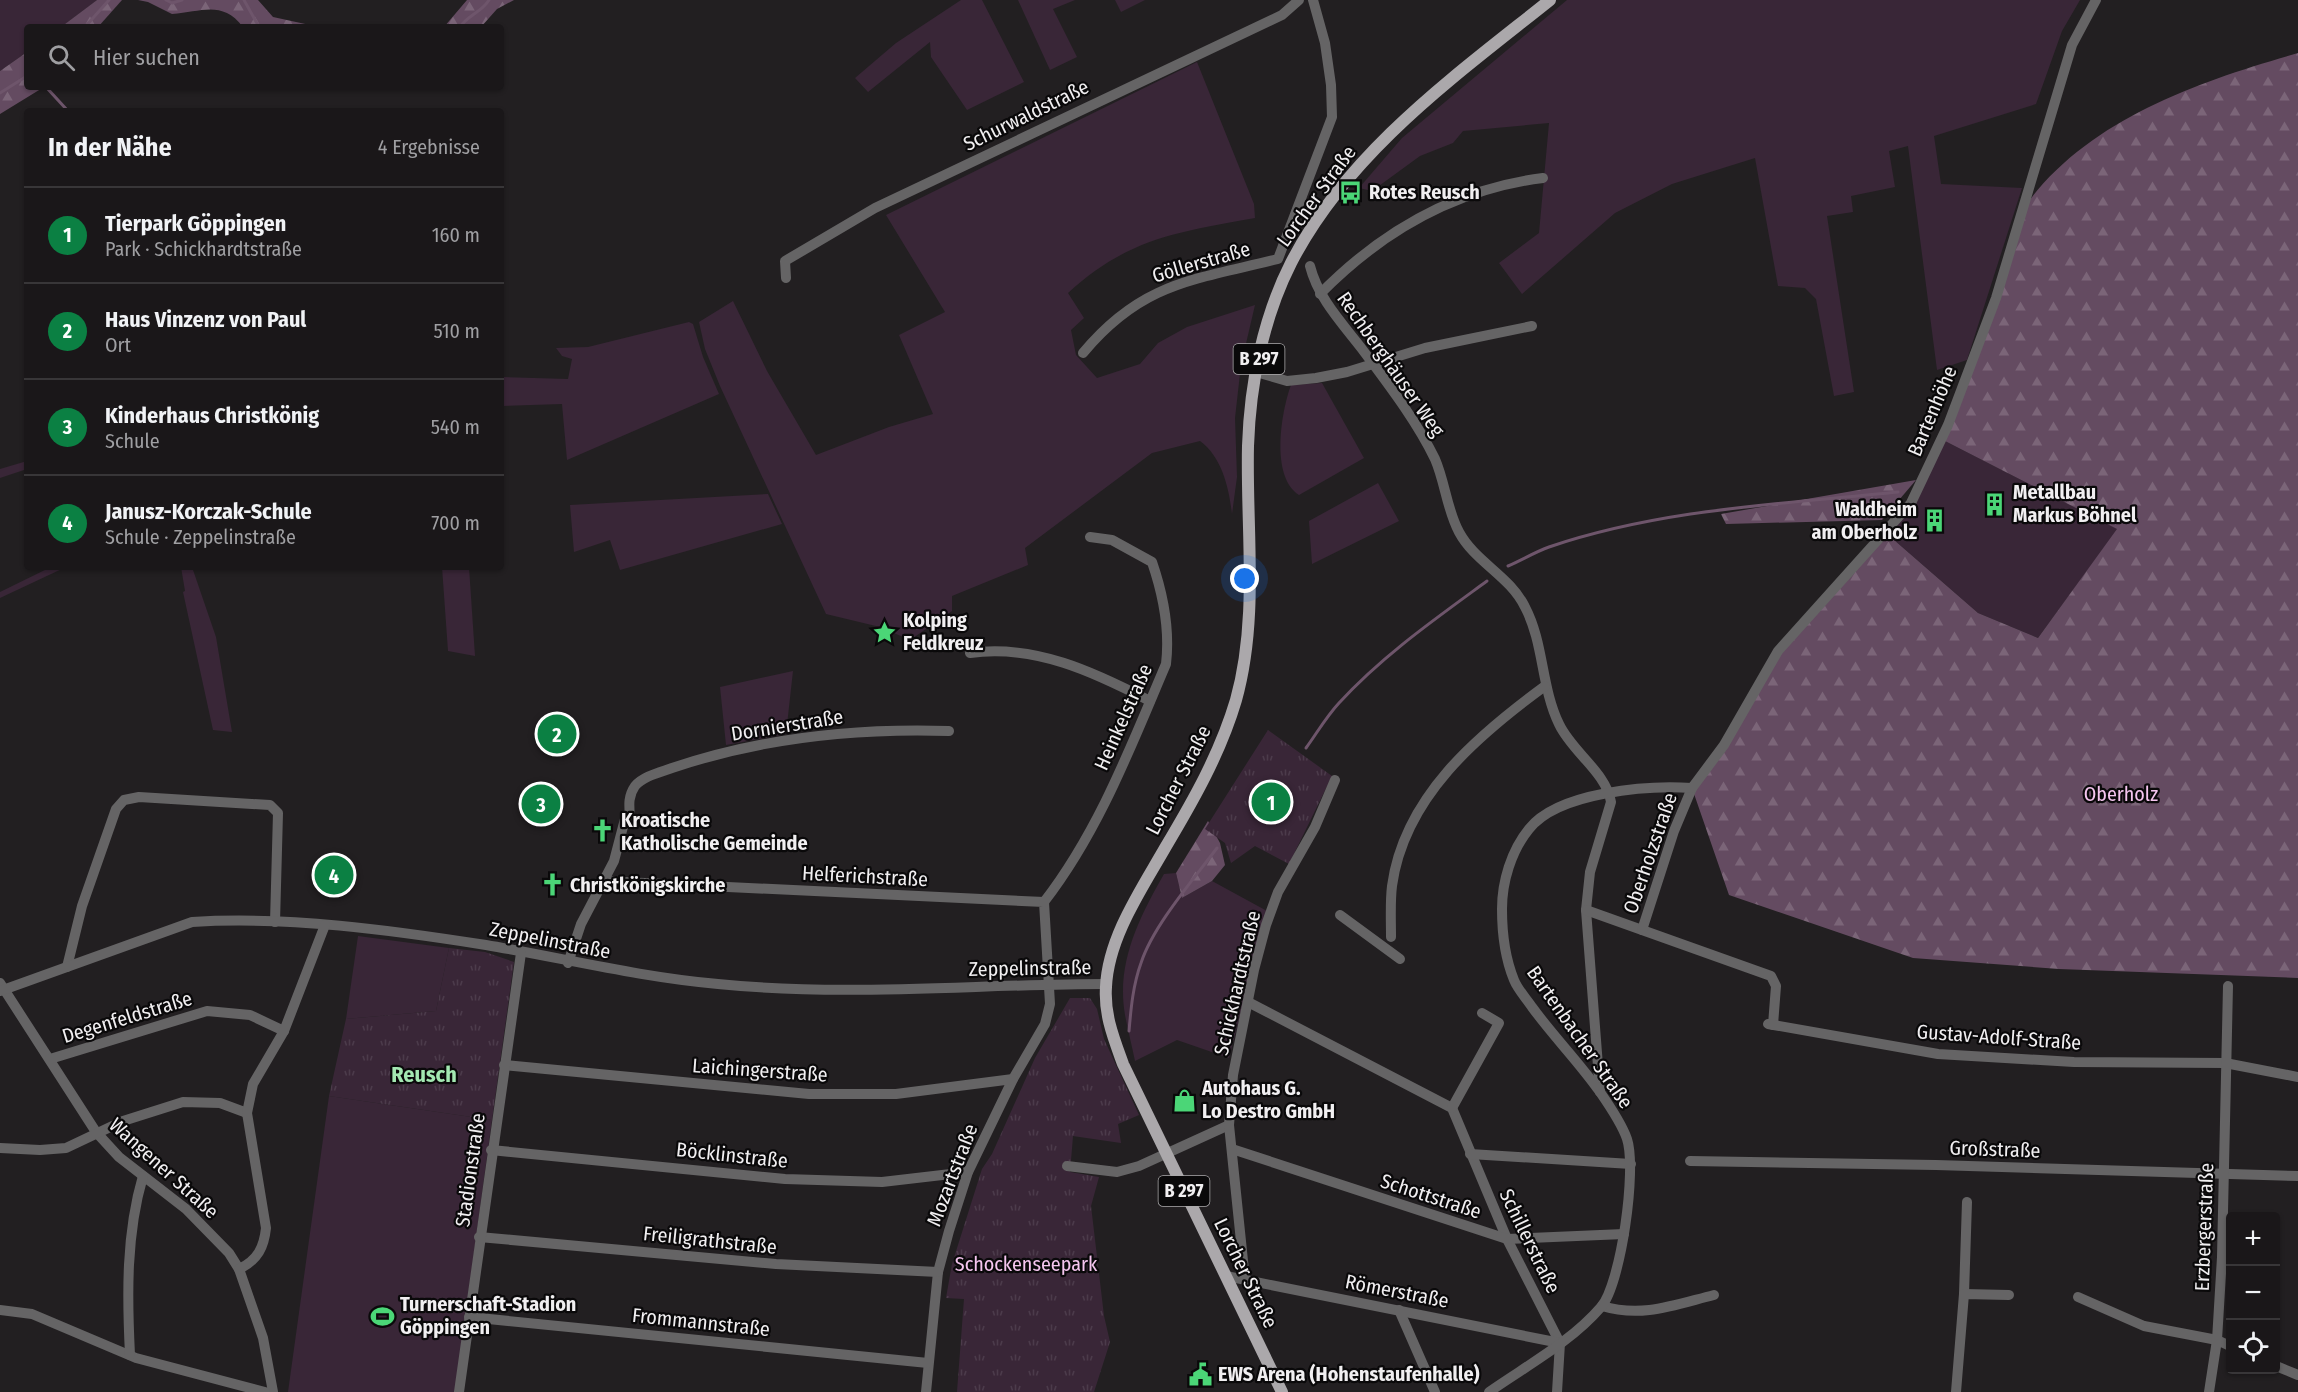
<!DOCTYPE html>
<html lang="de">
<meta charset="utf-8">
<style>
body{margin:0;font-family:"Fira Sans Condensed",sans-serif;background:#232022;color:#f1f3f6}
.controls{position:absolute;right:18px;bottom:18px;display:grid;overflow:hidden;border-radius:6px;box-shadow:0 2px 4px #0004}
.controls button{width:54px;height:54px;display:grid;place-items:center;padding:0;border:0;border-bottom:2px solid #383638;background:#1a1719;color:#f1f3f6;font:30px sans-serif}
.you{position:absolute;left:1245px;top:579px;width:21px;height:21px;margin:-15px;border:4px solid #fff;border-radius:50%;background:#1a73e8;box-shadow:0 0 0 9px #1a73e833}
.badge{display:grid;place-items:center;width:39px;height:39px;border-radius:50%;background:#0b8043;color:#fff;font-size:20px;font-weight:700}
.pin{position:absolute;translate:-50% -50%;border:3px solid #fff;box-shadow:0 2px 6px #0006}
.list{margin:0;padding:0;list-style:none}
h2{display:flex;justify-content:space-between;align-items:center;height:78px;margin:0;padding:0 24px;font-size:26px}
h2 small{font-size:20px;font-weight:400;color:#9f9fa2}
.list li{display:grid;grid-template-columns:39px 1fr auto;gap:18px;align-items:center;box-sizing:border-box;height:96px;padding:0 24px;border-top:2px solid #383638}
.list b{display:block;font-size:22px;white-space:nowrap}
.list p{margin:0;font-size:20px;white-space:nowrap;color:#9f9fa2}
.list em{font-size:20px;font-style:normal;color:#9f9fa2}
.icon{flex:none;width:33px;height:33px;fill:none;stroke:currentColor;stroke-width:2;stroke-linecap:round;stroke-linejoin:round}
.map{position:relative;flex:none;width:2298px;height:1392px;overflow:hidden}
.search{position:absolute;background:#1a1719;box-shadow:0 2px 4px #0004;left:24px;top:24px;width:480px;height:66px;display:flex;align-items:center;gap:15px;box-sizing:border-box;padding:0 21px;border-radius:6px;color:#9f9fa2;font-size:22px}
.panel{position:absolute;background:#1a1719;box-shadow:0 2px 4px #0004;left:24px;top:108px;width:480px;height:462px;border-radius:6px}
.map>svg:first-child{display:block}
.green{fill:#392637}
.forest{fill:url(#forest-firs)}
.park{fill:url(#park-tufts)}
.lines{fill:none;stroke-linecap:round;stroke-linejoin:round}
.stream{stroke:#6e556b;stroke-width:3}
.minor{stroke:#656465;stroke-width:10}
.major{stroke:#aba8ab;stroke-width:12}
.labels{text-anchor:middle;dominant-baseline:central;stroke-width:4.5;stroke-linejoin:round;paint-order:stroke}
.shield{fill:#0a090a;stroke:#acaaac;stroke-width:1.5}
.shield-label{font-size:18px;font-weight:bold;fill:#f1eff1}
.street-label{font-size:20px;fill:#f1eff1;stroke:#0a090a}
.poi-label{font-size:20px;font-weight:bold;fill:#f1eff1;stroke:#0a090a;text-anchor:start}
.park-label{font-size:20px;fill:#f5c5ef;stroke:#0a090a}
.quarter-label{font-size:22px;font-weight:bold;fill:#a4e8b2;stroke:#0a090a}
</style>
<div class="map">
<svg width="2298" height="1392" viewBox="0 0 2298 1392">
<defs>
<pattern id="forest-firs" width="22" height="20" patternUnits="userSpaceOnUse" patternTransform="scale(1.5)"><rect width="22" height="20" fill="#644b61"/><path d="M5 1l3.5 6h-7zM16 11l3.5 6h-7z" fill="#7b6578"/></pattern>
<pattern id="park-tufts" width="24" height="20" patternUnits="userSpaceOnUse" patternTransform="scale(1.5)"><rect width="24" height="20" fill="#392637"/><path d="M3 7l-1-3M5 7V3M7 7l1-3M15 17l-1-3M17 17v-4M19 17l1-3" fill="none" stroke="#4c3b4b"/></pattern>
</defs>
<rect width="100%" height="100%" fill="#221f21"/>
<!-- green -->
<g class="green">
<polygon points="0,0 97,0 61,27 27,27 27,52 0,71"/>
<polygon points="961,0 982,0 1024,82 967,110 931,57 930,42 868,92 855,78 896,43"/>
<polygon points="1018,0 1075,0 1053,9 1077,57 1050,70"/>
<polygon points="1115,0 1145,0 1121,12"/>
<polygon points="1567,0 2080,0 2062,31 2036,104 1934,136 1941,184 2022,188 1967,360 1937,370 1908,146 1889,151 1895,187 1851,196 1853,212 1827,216 1854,392 1834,396 1816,299 1805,288 1778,286 1755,158 1672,184 1615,213 1522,294 1499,263 1539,233 1549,123 1463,131 1453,143 1420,156 1372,191 1359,188 1402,138"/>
<path d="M1197,62L1254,204L1255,218C1178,232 1128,238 1068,293L1084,318L1071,330L1076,355L1097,378L1140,364L1158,343L1187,327L1255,305L1241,365L1235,418L1237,477L1232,514C1229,488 1222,457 1200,441L1152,453L1025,548L1028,565L952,596V611L910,640L880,627L826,614L720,386L705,349L699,322L733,301L767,371L816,455L889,427L933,414L899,335L945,312L886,215Z"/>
<polygon points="689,322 693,324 703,357 719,394 567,460 562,404 501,406 501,377 568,379 572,359 562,356 556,348 588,347"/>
<path d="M1322,383L1364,458L1299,495C1270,477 1281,412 1291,385Z"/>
<polygon points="1945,441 2118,529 2038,638 1978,613 1886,533"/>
<polygon points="27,461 27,469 0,478 0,469"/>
<polygon points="1378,483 1399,521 1312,564 1309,521"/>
<polygon points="768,494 782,524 620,570 610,540 574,552 570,505"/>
<polygon points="51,567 66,567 0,598 0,592"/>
<polygon points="181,567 192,567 216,637 232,732 213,730 183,592 185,591"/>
<polygon points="442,567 469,567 475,656 448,651"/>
<polygon points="793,671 786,734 726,745 720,687"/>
<path d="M1176,873L1182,898L1212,881L1267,911L1229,1058L1177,1040L1135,1061C1132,1046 1128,1031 1125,1015C1116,963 1139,918 1164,874Z"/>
<polygon points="358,936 449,948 436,1011 346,1019"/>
<polygon points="329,1096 492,1120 455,1392 288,1392"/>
</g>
<!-- forest -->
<g class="forest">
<polygon points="97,0 122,0 98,27 61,27"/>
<path d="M138,0H258L273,17L319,27H243C222,0 202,12 172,14L148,2Z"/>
<polygon points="467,0 514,0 497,9 481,27 444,27"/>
<polygon points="27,52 27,87 44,87 0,114 0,71"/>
<path d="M2298,53V978L2059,969L1913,958L1729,895L1692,788L1778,651L1886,533L1978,613L2038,638L2117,529L1945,441C1964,384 1984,327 2003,269C2009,252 2015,219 2026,205C2088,119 2200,81 2298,53Z"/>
<polygon points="1916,480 1882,520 1726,524 1721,514"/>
<polygon points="1208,821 1220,843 1225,865 1212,881 1182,898 1176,873"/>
</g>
<!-- park -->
<g class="park">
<polygon points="1268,730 1332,776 1289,864 1255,846 1231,863 1225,843 1205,829"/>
<polygon points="449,948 485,952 514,962 492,1120 329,1096 346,1019 436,1011"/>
<polygon points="1070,998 1090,998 1097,1009 1104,1039 1139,1115 1118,1124 1121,1143 1073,1136 1070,1172 1099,1177 1091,1206 1104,1316 1110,1342 1094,1392 957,1392 964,1299 946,1298 952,1264 982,1169 992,1154 1035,1058"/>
</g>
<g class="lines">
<!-- stream -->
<g class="stream">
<polyline points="166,0 172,3 182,0"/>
<polyline points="244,0 259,27"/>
<polyline points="85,27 109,0"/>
<path d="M460,27C468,15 482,12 489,0"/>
<polyline points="46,87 68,111"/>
<polyline points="0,93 27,76"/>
<path d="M1508,566C1522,560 1535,552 1549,547C1661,509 1781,504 1898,492"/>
<path d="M1306,748C1317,733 1326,717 1339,703C1382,656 1435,619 1487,581"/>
<path d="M1129,1031C1131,1008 1133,985 1141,963C1153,926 1193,880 1217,848"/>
</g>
<!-- minor -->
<g class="minor">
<path d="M1310,266C1318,298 1342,323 1362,349C1388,384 1416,420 1435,459C1445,482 1447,510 1459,532C1475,562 1510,576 1525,607C1544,643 1541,687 1559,724C1572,752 1606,772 1611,802L1590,872L1586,910L1600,1092"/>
<polyline points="786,278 785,261 875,208 1282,15 1299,0"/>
<path d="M1320,294C1382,231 1455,189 1543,178"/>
<path d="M1083,353C1142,282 1194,280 1278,259L1332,117L1331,85L1325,43L1313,0"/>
<polyline points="1256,372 1287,381 1316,378 1347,372 1425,348 1532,326"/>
<path d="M970,653C1035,644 1094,672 1150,701"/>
<polyline points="603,881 1044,902 1050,1004 1045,1024 1013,1079 968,1172 949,1231 938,1272 926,1392"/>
<path d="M1044,902C1099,831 1131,746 1166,664C1170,630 1163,594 1152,562L1112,540L1090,537"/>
<polyline points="1586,910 1771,976 1776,986 1773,1025"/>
<polyline points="1340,915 1400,959"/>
<polyline points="1642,930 1674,831 1692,788"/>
<path d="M1391,937C1391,920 1390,902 1392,886C1404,797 1478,735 1545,686"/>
<path d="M568,963L581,924L614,861L625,819L630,817C629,805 628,796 635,786C643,776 661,772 672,768C761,738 856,728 949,731"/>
<polyline points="67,967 82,906 116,809 124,800 139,797 270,805 278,813 275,922"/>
<polyline points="0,983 96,1132 119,1157 186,1209 229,1253 239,1269 263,1338 273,1392"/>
<path d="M0,991L192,922C289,916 390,930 486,945C563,958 639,977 718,984C847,997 976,984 1106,984"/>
<polyline points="1248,1002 1452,1108 1507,1239 1560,1343 1557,1392"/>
<polyline points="1768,1024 1938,1054 2074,1062 2225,1063 2298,1077"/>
<polyline points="50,1059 207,1011 250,1015 284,1031"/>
<polyline points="504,1065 809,1094 896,1094 1013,1079"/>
<polyline points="1452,1108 1499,1023 1482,1013"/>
<polyline points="0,1148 40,1150 66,1148 123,1121 183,1102 220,1103 247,1113"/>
<polyline points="1232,1149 1507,1239 1624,1234"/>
<polyline points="491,1150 785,1179 882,1182 968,1172"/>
<polyline points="1470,1154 1631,1164"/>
<polyline points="1690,1161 1936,1165 2298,1176"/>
<polyline points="1067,1166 1117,1172 1139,1166 1229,1125"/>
<polyline points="479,1237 776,1264 938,1272"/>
<path d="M239,1269C258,1260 264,1247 266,1228L247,1113L253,1084L284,1031L325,925"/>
<polyline points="1226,1276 1560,1343"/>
<polyline points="1245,1280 1229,1125 1233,1075 1254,970 1266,925 1278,892 1315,827 1335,780"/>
<polyline points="1964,1294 1967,1202"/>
<polyline points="2078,1297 2144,1326 2217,1340 2230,1346"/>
<path d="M1602,1306C1642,1318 1674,1305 1714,1295"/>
<polyline points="0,1310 32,1314 136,1358 265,1392"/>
<polyline points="1399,1310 1435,1392"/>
<polyline points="469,1317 928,1363"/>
<path d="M130,1355C127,1295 126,1234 143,1176"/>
<polyline points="2276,1366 2298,1375"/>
<polyline points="459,1392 521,953"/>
<path d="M1489,1392C1526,1366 1571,1342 1601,1307C1621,1284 1637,1169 1627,1139C1622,1124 1609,1105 1600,1092C1579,1062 1553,1036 1532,1007C1526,998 1518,990 1514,980C1505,958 1502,933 1502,909C1502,882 1511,851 1529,829C1558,792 1648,785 1692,788L1724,745L1778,651L1911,503L1948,425L1996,298L2072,45L2096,0"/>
<polyline points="1956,1392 1964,1294 2009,1295"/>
<polyline points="2209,1392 2217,1340 2222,1257 2228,986"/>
</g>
<!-- major -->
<path class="major" d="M1282,1392L1123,1064C1114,1039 1104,1015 1106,987C1108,938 1141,890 1165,848C1193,801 1220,754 1236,700C1259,618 1246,530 1248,446C1250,384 1263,318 1291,263C1348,152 1455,76 1550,0"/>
</g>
<!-- icons -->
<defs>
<symbol id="bus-bare" viewBox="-9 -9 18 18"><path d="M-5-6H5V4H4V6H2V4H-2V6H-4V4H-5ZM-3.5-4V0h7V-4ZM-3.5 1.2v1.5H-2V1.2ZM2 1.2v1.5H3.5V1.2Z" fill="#4bd677" stroke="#0a090a" stroke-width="2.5" paint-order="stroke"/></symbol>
<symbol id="building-bare" viewBox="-9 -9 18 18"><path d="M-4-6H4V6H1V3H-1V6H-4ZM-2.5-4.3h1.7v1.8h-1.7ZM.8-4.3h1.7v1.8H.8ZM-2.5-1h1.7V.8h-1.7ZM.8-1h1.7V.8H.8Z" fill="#4bd677" stroke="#0a090a" stroke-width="2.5" paint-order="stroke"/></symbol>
<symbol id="sight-bare" viewBox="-9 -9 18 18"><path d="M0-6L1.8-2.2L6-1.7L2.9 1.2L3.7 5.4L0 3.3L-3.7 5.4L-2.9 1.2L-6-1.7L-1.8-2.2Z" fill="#4bd677" stroke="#0a090a" stroke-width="2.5" paint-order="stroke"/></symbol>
<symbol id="church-bare" viewBox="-9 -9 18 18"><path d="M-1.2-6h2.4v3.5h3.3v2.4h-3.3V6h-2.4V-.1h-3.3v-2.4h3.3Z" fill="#4bd677" stroke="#0a090a" stroke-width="2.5" paint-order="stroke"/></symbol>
<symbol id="shop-bare" viewBox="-9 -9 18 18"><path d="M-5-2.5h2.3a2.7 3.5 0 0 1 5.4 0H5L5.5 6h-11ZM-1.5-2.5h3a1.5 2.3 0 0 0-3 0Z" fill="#4bd677" stroke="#0a090a" stroke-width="2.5" paint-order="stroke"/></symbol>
<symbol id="stadium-bare" viewBox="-9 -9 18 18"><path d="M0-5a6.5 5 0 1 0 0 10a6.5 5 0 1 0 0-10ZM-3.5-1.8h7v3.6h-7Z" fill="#4bd677" stroke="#0a090a" stroke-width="2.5" paint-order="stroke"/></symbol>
<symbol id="civic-bare" viewBox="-9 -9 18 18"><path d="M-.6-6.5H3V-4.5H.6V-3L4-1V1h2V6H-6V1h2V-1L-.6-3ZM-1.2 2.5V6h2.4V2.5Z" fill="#4bd677" stroke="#0a090a" stroke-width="2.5" paint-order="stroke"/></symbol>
</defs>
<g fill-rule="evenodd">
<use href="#bus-bare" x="1334" y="176" width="33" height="33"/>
<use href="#building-bare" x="1978" y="488" width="33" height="33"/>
<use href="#building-bare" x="1918" y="504" width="33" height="33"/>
<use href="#sight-bare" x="868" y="616" width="33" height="33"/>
<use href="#church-bare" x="586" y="814" width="33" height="33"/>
<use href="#church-bare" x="536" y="868" width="33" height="33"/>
<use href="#shop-bare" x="1168" y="1084" width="33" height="33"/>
<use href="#stadium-bare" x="366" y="1300" width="33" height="33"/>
<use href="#civic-bare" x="1184" y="1358" width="33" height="33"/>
</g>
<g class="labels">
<!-- shield labels -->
<g class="shield">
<rect x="1233.5" y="344" width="51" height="30" rx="4.5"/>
<rect x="1158.5" y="1176" width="51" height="30" rx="4.5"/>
</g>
<g class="shield-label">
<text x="1259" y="359">B 297</text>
<text x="1184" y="1191">B 297</text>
</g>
<!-- street labels -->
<g class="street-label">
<text transform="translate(1026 115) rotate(-26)">Schurwaldstraße</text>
<text transform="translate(1316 196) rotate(-54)">Lorcher Straße</text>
<text transform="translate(1201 262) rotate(-16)">Göllerstraße</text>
<text transform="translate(1391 364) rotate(55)">Rechberghäuser Weg</text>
<text transform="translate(1932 411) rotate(-67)">Bartenhöhe</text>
<text transform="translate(1123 717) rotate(-66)">Heinkelstraße</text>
<text transform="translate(787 725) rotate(-9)">Dornierstraße</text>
<text transform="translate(1178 780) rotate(-63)">Lorcher Straße</text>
<text transform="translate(1650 853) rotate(-71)">Oberholzstraße</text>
<text transform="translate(865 876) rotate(3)">Helferichstraße</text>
<text transform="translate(550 940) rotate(11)">Zeppelinstraße</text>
<text transform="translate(1030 968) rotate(-1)">Zeppelinstraße</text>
<text transform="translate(1237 983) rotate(-77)">Schickhardtstraße</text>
<text transform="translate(127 1017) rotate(-17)">Degenfeldstraße</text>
<text transform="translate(1580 1037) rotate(55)">Bartenbacher Straße</text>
<text transform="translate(1999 1037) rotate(4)">Gustav-Adolf-Straße</text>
<text transform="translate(760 1070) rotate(4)">Laichingerstraße</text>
<text transform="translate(1995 1149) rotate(2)">Großstraße</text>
<text transform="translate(732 1155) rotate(6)">Böcklinstraße</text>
<text transform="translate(164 1168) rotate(42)">Wangener Straße</text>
<text transform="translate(470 1170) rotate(-82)">Stadionstraße</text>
<text transform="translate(952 1175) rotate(-69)">Mozartstraße</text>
<text transform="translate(1431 1196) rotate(18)">Schottstraße</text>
<text transform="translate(2204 1227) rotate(-88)">Erzbergerstraße</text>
<text transform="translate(710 1240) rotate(6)">Freiligrathstraße</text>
<text transform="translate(1530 1241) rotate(64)">Schillerstraße</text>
<text transform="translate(1246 1273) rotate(64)">Lorcher Straße</text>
<text transform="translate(1397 1291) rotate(11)">Römerstraße</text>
<text transform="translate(701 1322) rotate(6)">Frommannstraße</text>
</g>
<!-- poi labels -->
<g class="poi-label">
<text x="1369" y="192">Rotes Reusch</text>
<text x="2013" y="492">Metallbau<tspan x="2013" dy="23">Markus Böhnel</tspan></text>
<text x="1917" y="509" text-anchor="end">Waldheim<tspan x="1917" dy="23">am Oberholz</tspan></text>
<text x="903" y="620">Kolping<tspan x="903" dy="23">Feldkreuz</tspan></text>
<text x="621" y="820">Kroatische<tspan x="621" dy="23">Katholische Gemeinde</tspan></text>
<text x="570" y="885">Christkönigskirche</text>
<text x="1202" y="1088">Autohaus G.<tspan x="1202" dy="23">Lo Destro GmbH</tspan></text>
<text x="400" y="1304">Turnerschaft-Stadion<tspan x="400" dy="23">Göppingen</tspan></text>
<text x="1218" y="1374">EWS Arena (Hohenstaufenhalle)</text>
</g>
<!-- park labels -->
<g class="park-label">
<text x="2121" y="794">Oberholz</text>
<text x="1026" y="1264">Schockenseepark</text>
</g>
<!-- quarter labels -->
<g class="quarter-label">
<text x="424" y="1074">Reusch</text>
</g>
</g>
</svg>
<div class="controls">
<button>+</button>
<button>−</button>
<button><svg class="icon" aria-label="locate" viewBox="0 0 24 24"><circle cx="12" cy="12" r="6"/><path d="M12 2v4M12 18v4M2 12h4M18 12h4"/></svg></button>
</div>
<div class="you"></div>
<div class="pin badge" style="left:1271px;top:802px">1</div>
<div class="pin badge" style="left:557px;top:734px">2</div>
<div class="pin badge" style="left:541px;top:804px">3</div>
<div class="pin badge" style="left:334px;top:875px">4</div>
<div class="search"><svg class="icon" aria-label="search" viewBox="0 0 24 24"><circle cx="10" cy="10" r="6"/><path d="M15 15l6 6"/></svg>Hier suchen</div>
<section class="panel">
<h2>In der Nähe<small>4 Ergebnisse</small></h2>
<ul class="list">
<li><span class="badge">1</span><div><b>Tierpark Göppingen</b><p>Park · Schickhardtstraße</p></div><em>160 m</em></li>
<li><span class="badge">2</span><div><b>Haus Vinzenz von Paul</b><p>Ort</p></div><em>510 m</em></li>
<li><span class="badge">3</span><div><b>Kinderhaus Christkönig</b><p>Schule</p></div><em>540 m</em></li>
<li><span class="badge">4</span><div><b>Janusz-Korczak-Schule</b><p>Schule · Zeppelinstraße</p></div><em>700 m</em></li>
</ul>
</section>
</div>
